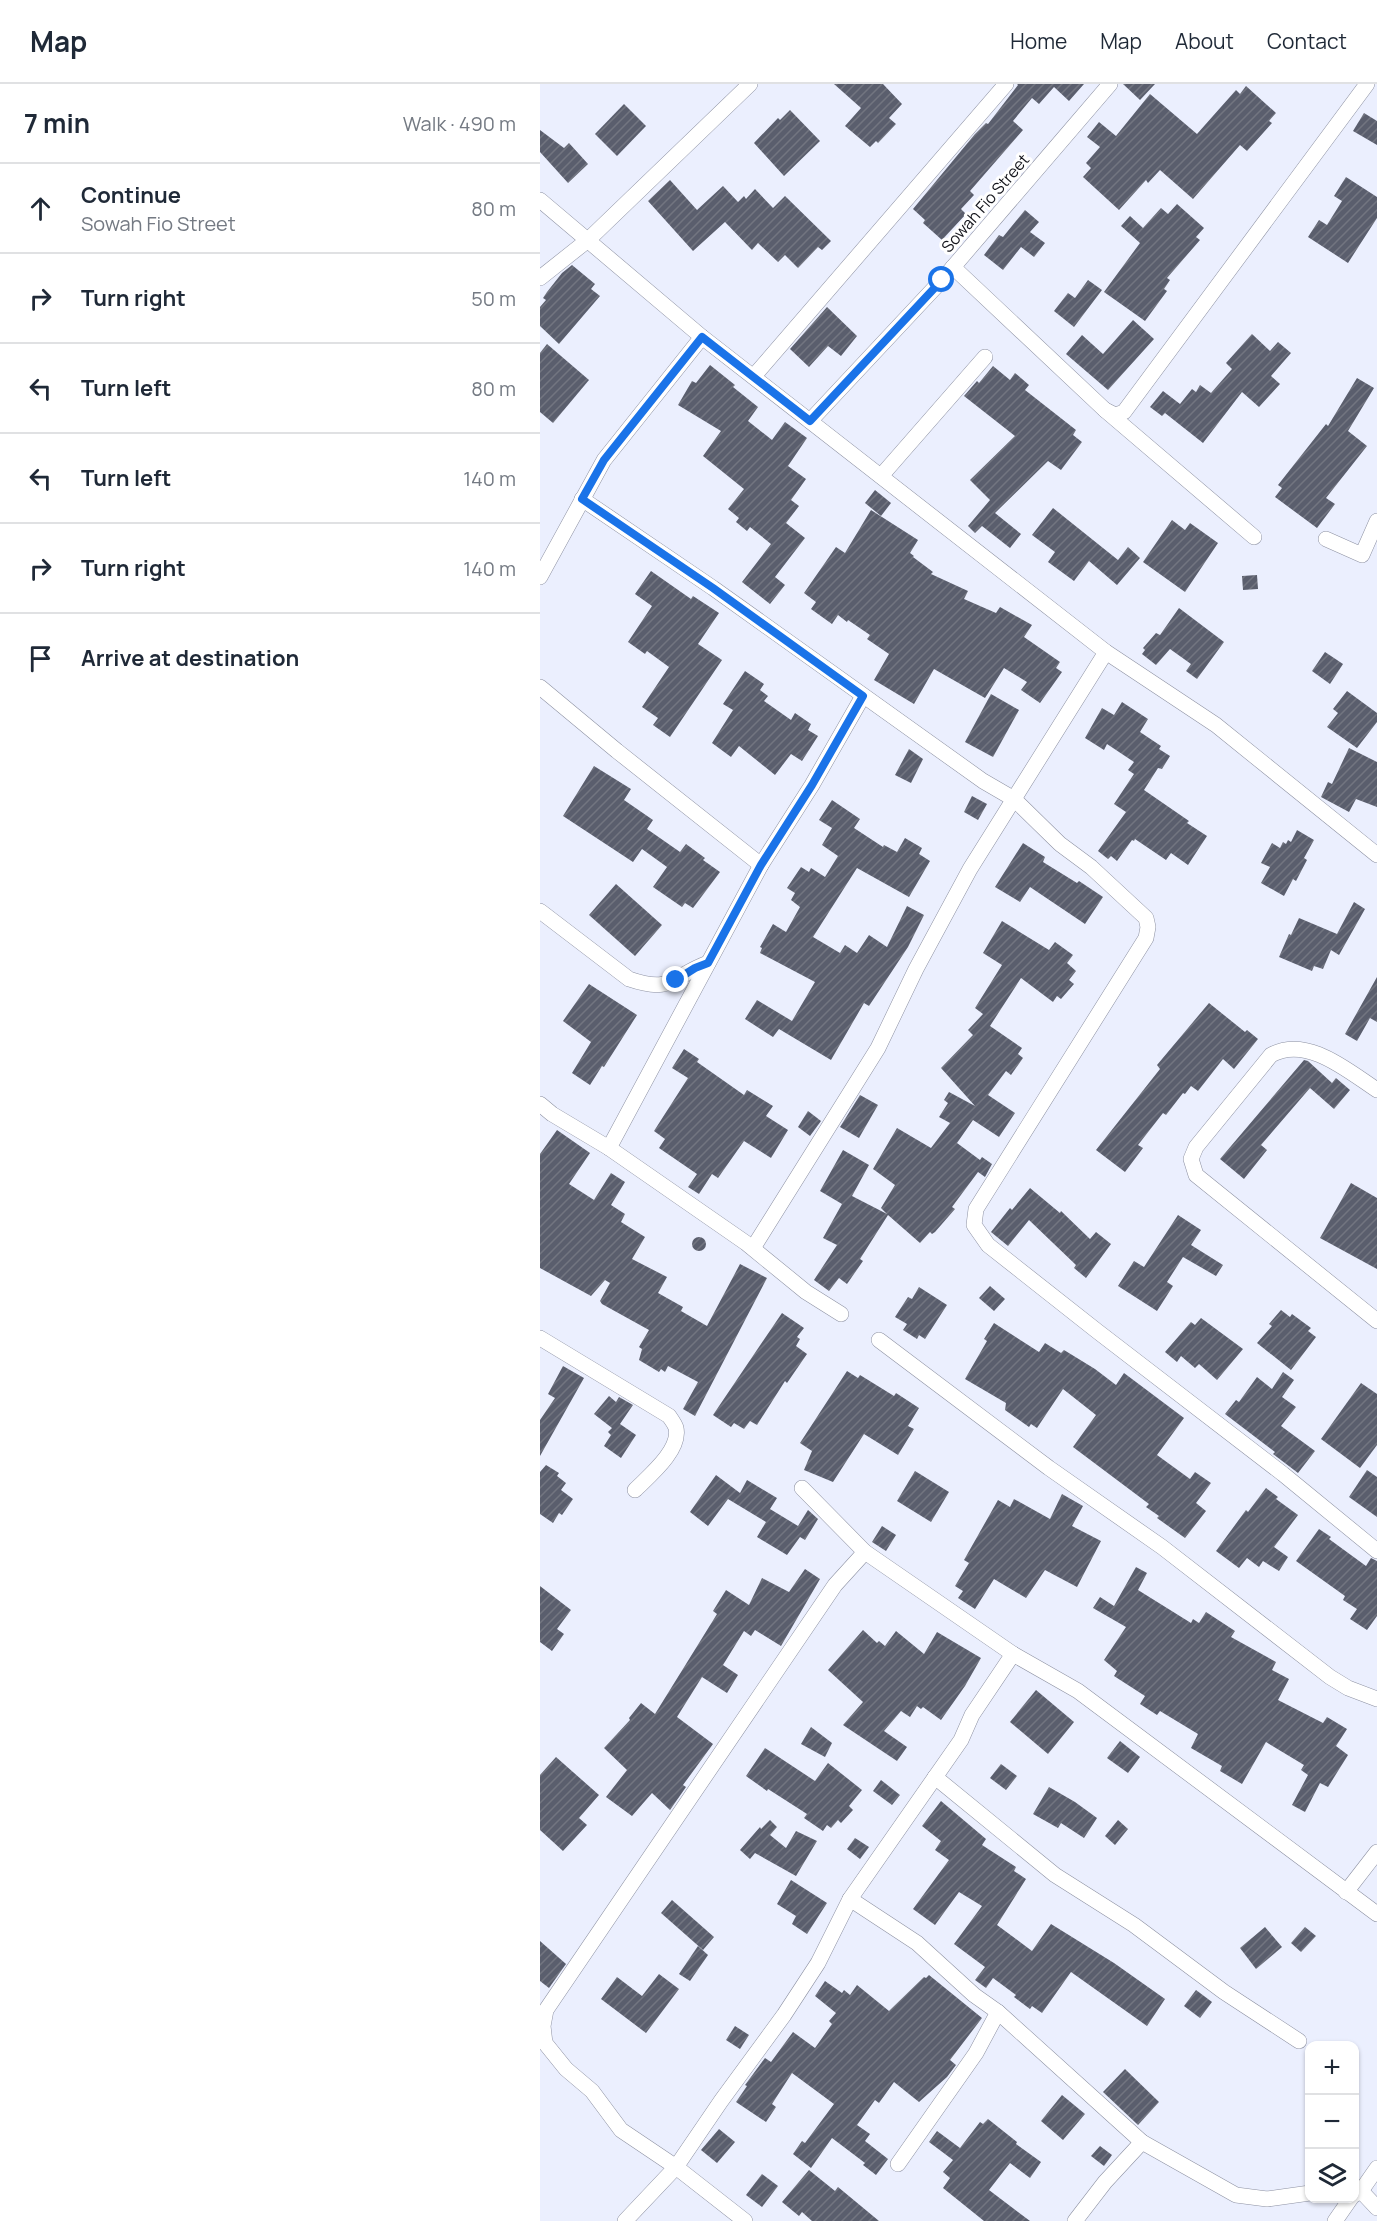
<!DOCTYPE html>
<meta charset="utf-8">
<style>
body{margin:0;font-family:Manrope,sans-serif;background:#f2f2f3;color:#1f2937}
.controls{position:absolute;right:18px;bottom:18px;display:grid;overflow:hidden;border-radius:12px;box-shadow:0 2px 4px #0004}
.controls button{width:54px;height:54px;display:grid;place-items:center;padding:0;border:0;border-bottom:2px solid #e0e1e3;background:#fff;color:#1f2937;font:30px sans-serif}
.stop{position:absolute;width:18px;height:18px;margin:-14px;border:4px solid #1a73e8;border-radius:50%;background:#fff}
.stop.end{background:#1a73e8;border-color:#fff;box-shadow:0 2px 6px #0008}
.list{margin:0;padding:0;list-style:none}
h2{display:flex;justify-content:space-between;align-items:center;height:78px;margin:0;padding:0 24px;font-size:26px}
h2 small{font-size:20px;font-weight:400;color:#747a83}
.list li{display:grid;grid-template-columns:39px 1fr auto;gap:18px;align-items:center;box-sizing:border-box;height:90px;padding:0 24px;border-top:2px solid #e0e1e3}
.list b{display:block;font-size:22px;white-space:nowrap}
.list p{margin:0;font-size:20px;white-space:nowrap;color:#747a83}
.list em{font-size:20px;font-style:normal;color:#747a83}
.icon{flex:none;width:33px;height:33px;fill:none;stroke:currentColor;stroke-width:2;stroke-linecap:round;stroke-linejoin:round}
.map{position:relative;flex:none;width:837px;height:2137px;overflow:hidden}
header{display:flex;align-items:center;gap:36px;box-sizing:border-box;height:84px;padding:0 30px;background:#fff;border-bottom:2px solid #e0e1e3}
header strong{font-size:28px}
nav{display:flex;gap:33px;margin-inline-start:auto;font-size:21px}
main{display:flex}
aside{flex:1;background:#fff}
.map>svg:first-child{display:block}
.building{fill:url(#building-hatch)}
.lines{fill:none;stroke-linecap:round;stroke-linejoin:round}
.street-casing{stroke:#8d91a2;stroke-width:16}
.street{stroke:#fff;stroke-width:15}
.route{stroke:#1a73e8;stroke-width:8}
.labels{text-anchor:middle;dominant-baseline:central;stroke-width:6;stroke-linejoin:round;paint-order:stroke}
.street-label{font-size:16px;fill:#14151c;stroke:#fff}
</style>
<header>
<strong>Map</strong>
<nav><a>Home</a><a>Map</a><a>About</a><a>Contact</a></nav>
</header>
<main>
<aside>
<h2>7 min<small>Walk · 490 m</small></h2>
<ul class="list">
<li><svg class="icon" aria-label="ahead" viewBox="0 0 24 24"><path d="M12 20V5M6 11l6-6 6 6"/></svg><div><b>Continue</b><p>Sowah Fio Street</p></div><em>80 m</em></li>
<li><svg class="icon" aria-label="right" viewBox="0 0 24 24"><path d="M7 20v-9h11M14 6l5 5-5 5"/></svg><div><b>Turn right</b></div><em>50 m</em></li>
<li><svg class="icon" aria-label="left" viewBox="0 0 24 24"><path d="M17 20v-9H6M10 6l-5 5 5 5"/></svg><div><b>Turn left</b></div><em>80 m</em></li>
<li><svg class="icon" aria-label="left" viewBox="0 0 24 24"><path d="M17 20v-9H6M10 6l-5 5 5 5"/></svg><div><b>Turn left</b></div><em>140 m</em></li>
<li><svg class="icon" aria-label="right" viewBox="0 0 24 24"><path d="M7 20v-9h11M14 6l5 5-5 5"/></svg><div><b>Turn right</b></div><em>140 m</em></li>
<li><svg class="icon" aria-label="arrive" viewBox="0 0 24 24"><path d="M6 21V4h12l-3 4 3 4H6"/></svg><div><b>Arrive at destination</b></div></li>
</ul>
</aside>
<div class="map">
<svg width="837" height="2137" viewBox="0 0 837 2137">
<defs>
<pattern id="building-hatch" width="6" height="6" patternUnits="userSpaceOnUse" patternTransform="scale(1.5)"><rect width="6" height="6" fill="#5a5e6d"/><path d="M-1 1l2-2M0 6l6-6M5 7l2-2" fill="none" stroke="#727580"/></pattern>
</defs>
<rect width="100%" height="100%" fill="#ebeffe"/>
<!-- building -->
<g class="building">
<polygon points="294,0 343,0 362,20 349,34 356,40 338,59 336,57 330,63 305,42 321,24"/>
<polygon points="477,0 544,0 529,17 514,3 499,20 492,14 473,37 483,46 430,107 434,111 421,125 426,130 402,156 383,139 385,136 373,125 435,50 446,39 448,40 478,1"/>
<polygon points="583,0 615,0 600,16"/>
<polygon points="706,2 736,29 729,37 732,39 707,67 700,61 653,115 620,86 608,99 606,96 579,126 543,93 551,84 546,79 560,63 547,53 559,38 576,52 610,10 657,50 696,6 700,10"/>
<polygon points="84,20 106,42 77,72 55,50"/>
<polygon points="250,26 280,57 244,92 214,59 238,34 240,36"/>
<polygon points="824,29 837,37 837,61 813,47"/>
<polygon points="0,46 24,64 29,59 48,80 28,99 0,68"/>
<polygon points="806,93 837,113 837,134 808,179 768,153 779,136 787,141 802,117 794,112"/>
<polygon points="130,96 157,126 183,102 198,118 204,112 206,115 215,105 233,124 245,112 291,157 282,166 278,163 258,184 245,171 238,178 218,159 212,166 185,138 153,167 108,117"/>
<polygon points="637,120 664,144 656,153 660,156 627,194 630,196 624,205 627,207 605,237 564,208 600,159 581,142 590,132 603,144 621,124 628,130"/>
<polygon points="485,126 499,138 490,148 505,159 494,173 481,163 463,186 444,171 459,151 463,153"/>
<polygon points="32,181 55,200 51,205 60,212 19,260 0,242 0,223 6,216 3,214 7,208 22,189"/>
<polygon points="548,196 562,206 534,243 514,227 528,209 535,214"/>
<polygon points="287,223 317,252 301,272 288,262 269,283 250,265"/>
<polygon points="593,236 614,255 568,306 526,270 542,251 563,270"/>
<polygon points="712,250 730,267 738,258 751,269 731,292 740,300 719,323 702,308 663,359 625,329 622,332 610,323 623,307 640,320 652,305 656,308 660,301 671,309 692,285 686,279"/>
<polygon points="7,260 49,296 13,339 0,328 0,269"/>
<polygon points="170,281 195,301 193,303 218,323 208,337 232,356 245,338 267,354 248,382 266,395 251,416 259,422 246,439 265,454 235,493 245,501 230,520 202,498 231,460 210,443 207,447 196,438 199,434 188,425 204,405 163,372 181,347 138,321 152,297 156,299"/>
<polygon points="453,282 470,296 475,289 489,301 485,306 536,346 533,351 542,358 521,386 508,377 455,429 481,450 470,464 442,442 435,449 428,442 450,416 430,396 475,352 424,312 437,297 439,299"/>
<polygon points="817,294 834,304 808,347 827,362 786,414 795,420 777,444 735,413 742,404 738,401 786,340 788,342"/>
<polygon points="335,406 351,419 341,432 325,419"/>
<polygon points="513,424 578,476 588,463 600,474 577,501 549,477 534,497 508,478 515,468 492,451"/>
<polygon points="331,426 378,456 370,469 374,472 373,473 393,488 391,490 428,507 424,515 456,529 460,523 492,541 484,553 520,578 516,584 522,588 500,619 481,606 487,598 464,584 445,614 394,585 374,620 334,596 349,570 327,555 330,551 308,536 307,538 298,531 292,540 271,525 276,518 264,509 296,463 305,469"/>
<polygon points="632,436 645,446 650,439 678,459 645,508 603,478"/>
<polygon points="111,487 151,515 153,512 179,529 158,560 182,576 130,653 113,641 118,634 102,623 129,583 107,567 105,570 88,558 112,522 95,510"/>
<polygon points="717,491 718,505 703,506 702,492"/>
<polygon points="639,524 684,558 657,595 646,587 651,580 630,565 616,581 602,570 605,566 603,564 616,549 620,551"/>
<polygon points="785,568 803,580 790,600 772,587"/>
<polygon points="205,587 224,600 220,606 228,612 224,617 251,636 255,629 271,640 268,646 278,652 262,677 251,670 235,691 199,662 191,673 172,659 193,626 183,620"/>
<polygon points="807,607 837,629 837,638 817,664 787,643 798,629 793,625"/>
<polygon points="451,610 479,626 453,673 425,658"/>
<polygon points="582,618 608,635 600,648 621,662 619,665 630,672 622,685 618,684 604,706 649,737 647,739 667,752 648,781 631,769 626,776 595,755 594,757 592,756 577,777 571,772 568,775 558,767 586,728 574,720 594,690 588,686 594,678 567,660 564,666 545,654 562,624 574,631"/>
<polygon points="809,664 837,678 837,723 816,715 809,728 781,713 788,698 792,700"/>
<polygon points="369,665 383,675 371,699 355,691"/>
<polygon points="54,682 91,705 84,716 113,736 107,745 140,768 146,760 165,774 163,776 180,788 153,824 145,819 142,823 113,803 127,783 102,765 93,778 23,732"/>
<polygon points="432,712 447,720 438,736 424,728"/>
<polygon points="292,716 320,735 314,744 343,763 344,761 357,768 365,754 382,764 379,770 390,777 369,813 317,784 273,853 300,869 305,861 317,869 329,851 347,863 367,822 384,831 368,863 329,922 324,919 291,976 239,945 233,953 205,935 217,916 252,937 275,898 220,869 222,864 220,863 233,840 246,848 260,823 251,816 255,809 247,804 261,783 269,788 271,784 285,793 298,772 282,761 292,744 279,736"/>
<polygon points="757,746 774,756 764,774 767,776 756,797 753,795 744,812 721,799 730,783 721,779 732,759 740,764 743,758 746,760 748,756 751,758"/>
<polygon points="483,759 505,773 503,778 537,799 539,797 563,813 545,840 490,803 480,818 455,803"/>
<polygon points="76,800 122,841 95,872 49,831"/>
<polygon points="814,818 825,825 799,871 791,866 783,885 774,882 772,887 739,873 749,850 751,851 759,834 797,850"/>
<polygon points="462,837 509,866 515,858 533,871 527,879 536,887 529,896 534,900 521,915 517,912 513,918 481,894 450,942 482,964 478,970 483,974 471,991 466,987 448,1011 475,1029 459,1053 433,1036 417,1059 440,1076 442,1073 452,1080 445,1093 438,1088 412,1123 415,1125 395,1148 392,1150 390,1148 380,1159 348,1131 320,1175 323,1177 307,1200 299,1194 289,1207 274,1196 297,1161 283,1154 302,1120 280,1107 303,1066 329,1081 312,1112 347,1130 341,1124 355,1101 333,1085 357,1044 391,1064 410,1039 399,1033 408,1019 404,1016 409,1008 435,1022 401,984 433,951 428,946 443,930 435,924 462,881 443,869"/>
<polygon points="837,893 837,938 830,934 817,957 805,950"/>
<polygon points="49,900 97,931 64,983 62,982 50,1001 32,989 51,958 23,937"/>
<polygon points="669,919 705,948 707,946 718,955 694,985 683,975 658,1007 651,1002 645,1010 643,1009 626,1031 623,1029 598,1061 603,1064 585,1088 556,1066 620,985 617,981"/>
<polygon points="144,965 159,975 157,978 204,1011 207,1006 233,1022 226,1032 248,1046 231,1074 204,1057 178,1094 172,1090 159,1110 148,1103 157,1090 119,1064 125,1055 114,1047 148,994 132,984"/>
<polygon points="764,976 768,977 792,999 796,994 810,1006 794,1025 770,1004 721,1061 727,1066 704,1095 680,1075"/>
<polygon points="320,1011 338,1021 319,1054 300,1043"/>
<polygon points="268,1027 281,1037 270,1052 258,1043"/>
<polygon points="17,1046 50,1069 29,1100 54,1116 71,1089 85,1098 71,1121 85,1130 81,1138 105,1153 92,1175 127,1193 118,1209 143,1223 141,1227 167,1242 200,1180 227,1194 155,1332 143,1325 158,1298 128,1282 125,1288 121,1285 119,1288 99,1276 102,1265 99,1263 109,1246 62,1220 60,1217 70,1199 65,1196 51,1212 0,1184 0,1070"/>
<polygon points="811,1099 837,1114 837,1185 780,1154"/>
<polygon points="490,1104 520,1129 521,1127 550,1155 556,1148 571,1160 546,1194 534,1184 536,1181 489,1136 468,1162 451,1148 470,1124 472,1126"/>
<polygon points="638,1131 661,1146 651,1161 683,1181 676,1192 643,1173 627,1198 633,1202 617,1227 578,1202 594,1177 604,1183"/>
<circle cx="159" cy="1160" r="7"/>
<polygon points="450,1202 465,1215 454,1227 439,1214"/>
<polygon points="379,1203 407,1221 385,1255 379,1251 377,1255 363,1246 367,1240 355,1233 368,1213 372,1215"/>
<polygon points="741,1226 750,1233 752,1230 771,1244 768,1247 776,1253 751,1286 717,1259 732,1242 729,1240"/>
<polygon points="242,1229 264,1244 257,1253 260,1255 256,1262 267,1270 247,1299 245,1297 217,1341 210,1337 204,1345 194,1339 191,1343 173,1331"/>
<polygon points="661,1234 703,1265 677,1296 659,1280 655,1284 641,1272 637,1278 625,1268 651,1238 655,1241"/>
<polygon points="454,1239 499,1268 505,1259 521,1269 524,1266 555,1285 576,1301 584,1289 644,1334 617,1371 650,1395 655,1388 671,1399 656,1419 666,1427 645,1454 617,1434 619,1432 606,1423 609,1420 533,1363 556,1331 523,1305 497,1344 491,1340 489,1343 465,1326 466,1319 425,1295 447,1257 444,1255"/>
<polygon points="23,1282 44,1294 0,1372 0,1336 15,1314 8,1310"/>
<polygon points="307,1287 318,1294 320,1291 354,1312 356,1309 379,1324 368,1342 374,1345 358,1371 324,1350 293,1398 264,1386 272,1367 260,1359"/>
<polygon points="743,1288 754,1296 742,1313 756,1323 741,1342 775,1367 758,1389 733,1370 735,1368 685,1330 696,1316 699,1318 717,1293 732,1305"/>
<polygon points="821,1299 837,1310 837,1361 820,1384 781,1355"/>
<polygon points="69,1312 76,1318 79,1313 93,1321 80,1340 96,1351 81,1374 64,1362 71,1351 68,1348 72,1344 54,1330"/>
<polygon points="6,1381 19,1389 17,1392 26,1399 21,1406 33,1415 22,1431 19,1429 13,1439 0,1430 0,1388"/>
<polygon points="827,1386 837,1393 837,1433 809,1413"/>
<polygon points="375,1387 409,1408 391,1438 357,1417"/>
<polygon points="176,1391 200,1409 207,1396 237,1414 230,1425 258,1442 268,1426 278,1435 265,1456 260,1453 247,1471 217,1453 226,1438 188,1415 168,1442 150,1428"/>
<polygon points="726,1404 738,1413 736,1415 758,1431 734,1463 748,1473 739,1487 723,1477 719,1483 707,1474 699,1484 676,1467 706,1426 708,1428"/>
<polygon points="522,1410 543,1422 532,1442 561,1457 537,1503 505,1486 486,1514 454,1495 435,1525 418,1514 423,1507 415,1502 429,1479 424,1476 458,1416 470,1423 474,1415 510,1435"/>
<polygon points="342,1442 356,1451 346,1467 332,1458"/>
<polygon points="779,1445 791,1453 789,1455 826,1482 831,1474 837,1477 837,1532 827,1546 810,1535 817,1525 803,1516 805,1512 756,1477"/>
<polygon points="596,1483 607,1489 598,1506 651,1539 653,1535 659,1539 666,1528 695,1547 691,1553 736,1578 732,1586 749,1595 738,1616 783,1639 787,1633 807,1645 796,1662 808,1671 788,1703 780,1699 765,1728 752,1721 768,1691 761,1686 764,1681 726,1658 702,1700 680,1687 682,1682 651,1664 658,1650 620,1627 617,1631 600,1620 605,1612 574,1592 577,1587 564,1576 586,1543 553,1524 560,1513 574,1522"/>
<polygon points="265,1485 280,1495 241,1562 215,1546 211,1552 204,1547 183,1581 198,1591 187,1609 162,1593 137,1633 173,1660 143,1701 146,1703 130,1726 112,1709 92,1732 66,1713 87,1686 64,1664 90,1636 89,1634 101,1619 115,1630 177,1530 173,1527 186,1506 209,1521 222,1494 249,1508"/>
<polygon points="0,1502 31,1526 17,1545 24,1550 12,1567 0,1558"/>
<polygon points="323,1546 337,1559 339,1557 345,1562 356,1547 384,1570 397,1548 441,1574 425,1602 401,1636 383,1623 381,1625 377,1622 370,1633 361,1627 344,1647 367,1663 357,1677 303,1641 323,1618 288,1586"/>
<polygon points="496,1606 534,1638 508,1670 470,1638"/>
<polygon points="271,1643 292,1659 285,1673 261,1660"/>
<polygon points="580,1657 600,1673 588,1689 567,1674"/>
<polygon points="225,1664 275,1697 288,1679 322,1706 309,1722 313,1726 301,1739 298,1736 291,1744 287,1741 283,1747 264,1734 267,1730 228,1705 227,1707 206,1692"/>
<polygon points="16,1673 59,1711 39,1734 47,1741 23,1767 0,1746 0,1691"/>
<polygon points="461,1680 477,1692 466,1706 450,1694"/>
<polygon points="341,1696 360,1711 352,1721 333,1707"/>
<polygon points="509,1703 535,1718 557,1734 544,1754 521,1739 518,1744 493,1730"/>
<polygon points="401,1717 446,1755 442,1761 476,1783 474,1787 486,1795 457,1841 492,1867 511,1840 574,1879 625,1915 607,1942 531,1888 502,1929 492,1922 490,1925 474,1913 476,1911 453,1894 446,1904 435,1896 445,1883 414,1860 442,1822 419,1808 395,1841 373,1825 409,1776 395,1766 401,1757 382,1742"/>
<polygon points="230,1736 237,1743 230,1751 246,1764 256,1747 277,1757 256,1792 215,1769 210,1775 200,1766 220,1743 221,1745"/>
<polygon points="578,1736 588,1745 575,1761 565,1752"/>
<polygon points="315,1754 329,1763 320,1775 307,1765"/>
<polygon points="251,1796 287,1819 267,1850 252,1840 256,1832 237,1820"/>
<polygon points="132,1816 174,1853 163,1866 121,1829"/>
<polygon points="725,1843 742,1863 716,1885 700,1864"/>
<polygon points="765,1843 776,1852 761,1868 751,1859"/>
<polygon points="0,1857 26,1880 9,1904 0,1897"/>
<polygon points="158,1862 168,1871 150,1897 139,1890"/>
<polygon points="119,1890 139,1905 106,1949 61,1915 77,1893 102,1912"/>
<polygon points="389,1891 442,1934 410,1976 416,1981 407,1993 379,2018 354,1998 339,2019 335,2016 317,2041 330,2050 325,2057 348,2075 336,2091 323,2081 325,2079 292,2054 271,2084 253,2070 262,2057 265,2059 294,2020 252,1989 232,2020 236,2023 226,2038 196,2018 207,2002 205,2001 225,1974 231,1978 253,1948 275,1964 292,1940 289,1937 296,1929 275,1912 285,1897 302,1909 304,1906 310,1911 317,1901 349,1927 384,1893 386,1894"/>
<polygon points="656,1906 672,1918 660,1934 644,1922"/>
<polygon points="195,1942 209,1951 200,1965 186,1956"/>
<polygon points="585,1985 619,2018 598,2041 563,2008"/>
<polygon points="522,2011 545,2030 523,2056 501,2037"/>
<polygon points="448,2035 477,2058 476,2060 501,2078 490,2094 470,2079 449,2106 490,2137 444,2137 403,2104 410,2094 403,2088 413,2076 389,2058 397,2047 420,2064 440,2038 443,2040"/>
<polygon points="179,2045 195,2058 177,2079 161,2066"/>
<polygon points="560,2062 572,2071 564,2082 551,2072"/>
<polygon points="269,2086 295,2107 298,2103 339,2137 272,2137 262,2128 259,2132 242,2118"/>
<polygon points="222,2090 238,2102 222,2123 206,2111"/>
</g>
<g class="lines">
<defs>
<g id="street">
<polyline points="0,116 162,253 566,568 676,641 837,771"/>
<polyline points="413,183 565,326 714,453"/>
<polyline points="0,194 48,156 210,0"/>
<polyline points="214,292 466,0"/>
<polyline points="565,326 575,331 584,328 827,0"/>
<polyline points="270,337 402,196 570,0"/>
<polyline points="341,392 445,273"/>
<polyline points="42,415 173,504 443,697 474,715 520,760 551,783 606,834 608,843 606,854 436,1125 434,1141 448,1161 557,1247 743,1390 837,1467"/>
<polyline points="786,455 822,471 837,437"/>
<polyline points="0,493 64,376 162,253"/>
<polyline points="0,603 77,667 221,781 272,701 323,612"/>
<path d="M0,827L89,895C133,910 132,892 168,879"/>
<path d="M837,1006C808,987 767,951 731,971L656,1063L651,1075L656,1091L837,1237"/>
<polyline points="0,1020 12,1030 69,1064 206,1159 266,1208 301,1230"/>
<polyline points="69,1064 221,781"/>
<polyline points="213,1164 338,964 376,885 430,785 566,568"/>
<path d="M0,1254L129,1332C131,1335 135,1340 136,1344C141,1366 109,1392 95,1406"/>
<polyline points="339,1256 509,1384 622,1463 790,1593 808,1604 837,1615"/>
<polyline points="262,1404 325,1468"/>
<polyline points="395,1693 515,1791 594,1841 684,1908 759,1957"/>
<polyline points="806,1808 837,1768"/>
<polyline points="310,1815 377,1859 434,1911 458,1928 436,1969 358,2080"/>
<polyline points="458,1928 602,2058 696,2111 727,2115 770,2109"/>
<polyline points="821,2107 837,2124"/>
<polyline points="814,2111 821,2107 837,2084"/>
<polyline points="85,2137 136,2083 181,2017 244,1931 278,1879 310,1815 421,1656 432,1631 473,1570"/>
<polyline points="205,2137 136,2083 81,2046 52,2007 26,1985 5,1959 3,1942 6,1926 295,1501 325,1468 473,1570 538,1607 837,1830"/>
<polyline points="535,2137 565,2098 602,2058"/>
<polyline points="795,2137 811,2114"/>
</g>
</defs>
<!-- street casing -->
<use href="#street" class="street-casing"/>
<!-- street -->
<use href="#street" class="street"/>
</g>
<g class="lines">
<!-- route -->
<polyline class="route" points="136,896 155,884 168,879 221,781 272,701 323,612 173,504 42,415 64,376 162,253 270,337 402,196"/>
</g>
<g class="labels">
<!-- street labels -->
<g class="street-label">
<text transform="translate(445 119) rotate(-49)">Sowah Fio Street</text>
</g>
</g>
</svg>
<div class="controls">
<button>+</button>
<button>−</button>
<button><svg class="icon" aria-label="layers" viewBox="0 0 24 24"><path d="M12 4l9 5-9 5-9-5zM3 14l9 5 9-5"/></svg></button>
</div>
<div class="stop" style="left:402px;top:196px"></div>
<div class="stop end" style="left:136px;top:896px"></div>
</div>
</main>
